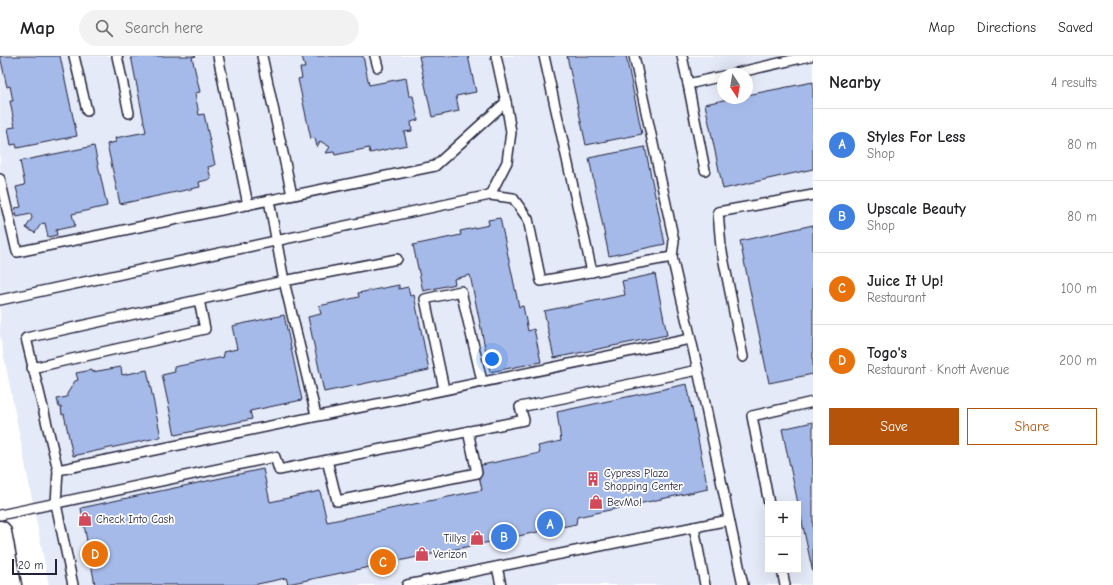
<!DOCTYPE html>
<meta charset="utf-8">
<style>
body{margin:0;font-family:"Comic Neue",sans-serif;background:#f2f2f2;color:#202124}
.controls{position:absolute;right:12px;bottom:12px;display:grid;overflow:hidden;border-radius:0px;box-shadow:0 4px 16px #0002}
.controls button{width:36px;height:36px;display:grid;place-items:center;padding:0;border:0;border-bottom:1px solid #e0e0e0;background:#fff;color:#202124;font:20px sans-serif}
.compass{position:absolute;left:717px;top:12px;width:36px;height:36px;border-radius:50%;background:#fff;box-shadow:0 4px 16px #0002;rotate:168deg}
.scale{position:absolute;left:12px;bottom:10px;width:45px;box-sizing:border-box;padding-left:4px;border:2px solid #22223b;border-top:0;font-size:11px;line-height:14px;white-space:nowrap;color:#22223b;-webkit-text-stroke:3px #fff;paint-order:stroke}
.you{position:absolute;left:492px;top:303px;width:14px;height:14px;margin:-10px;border:3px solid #fff;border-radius:50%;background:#1a73e8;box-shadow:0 0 0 6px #1a73e833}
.badge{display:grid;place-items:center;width:26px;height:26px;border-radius:50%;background:#b45309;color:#fff;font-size:13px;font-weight:700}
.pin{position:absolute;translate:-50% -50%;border:2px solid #fff;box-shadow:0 1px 4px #0006}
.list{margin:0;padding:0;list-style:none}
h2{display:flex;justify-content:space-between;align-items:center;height:52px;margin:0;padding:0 16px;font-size:17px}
h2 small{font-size:13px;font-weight:400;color:#757577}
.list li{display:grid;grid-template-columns:26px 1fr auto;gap:12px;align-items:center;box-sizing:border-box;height:72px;padding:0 16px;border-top:1px solid #e0e0e0}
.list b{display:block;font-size:15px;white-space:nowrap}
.list p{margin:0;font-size:13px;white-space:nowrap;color:#757577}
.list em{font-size:13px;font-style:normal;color:#757577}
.actions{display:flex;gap:8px;padding:12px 16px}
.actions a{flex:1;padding:9px 0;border:1px solid #b45309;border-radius:0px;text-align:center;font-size:14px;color:#b45309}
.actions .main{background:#b45309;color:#fff}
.icon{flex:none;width:22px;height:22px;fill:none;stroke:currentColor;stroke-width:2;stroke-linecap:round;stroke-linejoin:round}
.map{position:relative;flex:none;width:813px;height:529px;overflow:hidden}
header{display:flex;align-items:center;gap:24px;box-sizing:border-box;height:56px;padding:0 20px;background:#fff;border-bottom:1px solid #e0e0e0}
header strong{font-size:19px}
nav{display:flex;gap:22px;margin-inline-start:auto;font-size:14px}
.search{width:280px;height:36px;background:#f2f2f2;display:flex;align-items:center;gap:10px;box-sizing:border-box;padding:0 14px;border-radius:22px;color:#757577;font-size:15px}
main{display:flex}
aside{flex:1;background:#fff}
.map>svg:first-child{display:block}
.built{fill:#e4eaf8;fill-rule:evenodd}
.building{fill:#a5bae9;stroke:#22223b}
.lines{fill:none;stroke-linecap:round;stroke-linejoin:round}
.service-casing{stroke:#22223b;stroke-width:12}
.secondary-casing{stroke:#22223b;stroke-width:25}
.service{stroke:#fff;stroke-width:9}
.secondary{stroke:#fff;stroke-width:22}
.labels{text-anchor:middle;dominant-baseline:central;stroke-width:3.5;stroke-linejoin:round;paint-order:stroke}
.poi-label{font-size:11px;fill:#22223b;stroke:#fff;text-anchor:start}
</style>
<header>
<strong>Map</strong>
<div class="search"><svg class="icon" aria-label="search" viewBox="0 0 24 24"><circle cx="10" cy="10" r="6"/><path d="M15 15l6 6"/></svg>Search here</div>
<nav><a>Map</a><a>Directions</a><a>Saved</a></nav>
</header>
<main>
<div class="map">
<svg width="813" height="529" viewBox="0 0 813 529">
<rect width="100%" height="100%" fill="#fff"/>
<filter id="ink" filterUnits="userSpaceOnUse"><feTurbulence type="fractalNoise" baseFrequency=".025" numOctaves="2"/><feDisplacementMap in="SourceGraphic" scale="8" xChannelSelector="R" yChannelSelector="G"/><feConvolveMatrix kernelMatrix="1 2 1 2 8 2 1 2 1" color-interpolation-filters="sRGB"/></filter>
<g filter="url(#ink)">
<!-- built -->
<path class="built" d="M0,0H813V529H49L0,280ZM723,18H747V42H723ZM768,448H798V514H768Z"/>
<!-- building -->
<g class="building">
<polygon points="0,0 60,0 77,80 17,92 16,88 11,89 8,72 15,71 10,45 13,45 10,30 7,31"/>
<polygon points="131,0 196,0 192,1 200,36 195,37 199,59 204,58 215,109 208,111 211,123 199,126 200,131 120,148 107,88 116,86 115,82 146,76"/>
<polygon points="302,0 363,0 369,29 406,22 409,40 413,40 418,64 411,66 412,75 404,76 407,89 370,97 369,92 335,99 334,96 326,97 330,91 320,85 317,91 315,82 311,83 298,23 302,22 300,12 305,12"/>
<polygon points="419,0 468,0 476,36 456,40 459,55 432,61"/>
<polygon points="567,0 626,0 642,78 586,89"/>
<polygon points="813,26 813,113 723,133 705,48 733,42 747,42 747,39"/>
<polygon points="94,90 107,150 72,158 75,170 56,174 57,179 48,181 45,167 41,168 35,177 26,172 32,162 31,158 17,161 15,152 21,151 16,131 25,129 20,105"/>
<polygon points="645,91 665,188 609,200 589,102"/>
<polygon points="500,162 519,251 523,250 528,275 534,273 541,306 490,316 470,219 454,223 455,228 423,235 413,189 461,179 460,175 489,169 488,164"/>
<polygon points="813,169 813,318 769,327 740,185"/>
<polygon points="655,218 667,279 554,302 544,255 625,239 622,225"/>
<polygon points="399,229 399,233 408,231 410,240 414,239 429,314 324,336 308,261 321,258 319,250 359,241 358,237"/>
<polygon points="284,259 302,344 250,355 252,363 175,379 162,319 175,316 174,311 224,301 223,296 237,293 232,270"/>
<polygon points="121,311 122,319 147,314 161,381 73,400 64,358 62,359 61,351 59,351 57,343 67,341 67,338 75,325 78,324 76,317 92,314 92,316"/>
<polygon points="687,328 708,433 577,461 576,468 288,528 286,522 253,529 95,529 81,452 263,413 270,446 320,435 327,466 482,434 477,410 540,397 538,390 561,385 557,356"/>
<polygon points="813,366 813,517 782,373"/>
</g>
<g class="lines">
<defs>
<g id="service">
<polyline points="74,0 87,55"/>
<polyline points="117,0 129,57"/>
<polyline points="218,0 248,149"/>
<polyline points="262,0 292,139"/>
<polyline points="375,0 378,11"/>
<polyline points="544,0 592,216"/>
<polyline points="634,0 674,185 672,201 698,314 743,529"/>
<polyline points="682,0 688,28"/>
<polyline points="732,18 810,0"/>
<polyline points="705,114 688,28 723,20"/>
<polyline points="0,123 17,196 435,110 506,46 496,0"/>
<polyline points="490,139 507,106 511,76 506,46"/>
<polyline points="269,144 284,225 397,203"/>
<polyline points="0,244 490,139 513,142 528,163 541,225 672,201"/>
<polyline points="743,301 721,191 718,156 813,139"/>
<polyline points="32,312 205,273 199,244"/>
<polyline points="444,333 425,243 461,235 482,325"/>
<polyline points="327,404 337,445 477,417 468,375"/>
<polyline points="58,414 690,283"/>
<polyline points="769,448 752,360 813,346"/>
<polyline points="0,459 275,401 279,414 524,364 520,351 698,314"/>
<polyline points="694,471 705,529"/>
<polyline points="497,511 501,529"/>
<polyline points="782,514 785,529"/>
<polyline points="73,529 56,448 58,414 26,282 284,225 316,359"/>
<polyline points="407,529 729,464"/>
</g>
<polyline id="secondary" points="0,476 10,529"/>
</defs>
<!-- service casing -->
<use href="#service" class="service-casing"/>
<!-- secondary casing -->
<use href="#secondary" class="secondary-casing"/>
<!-- service -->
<use href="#service" class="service"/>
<!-- secondary -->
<use href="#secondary" class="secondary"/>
</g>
</g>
<!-- icons -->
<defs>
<symbol id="building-bare" viewBox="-9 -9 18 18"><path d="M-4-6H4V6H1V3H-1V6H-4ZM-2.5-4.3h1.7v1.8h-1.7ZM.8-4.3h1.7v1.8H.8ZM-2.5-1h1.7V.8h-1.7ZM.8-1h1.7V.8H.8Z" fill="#d1495b" stroke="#fff" stroke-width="2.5" paint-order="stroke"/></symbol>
<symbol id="shop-bare" viewBox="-9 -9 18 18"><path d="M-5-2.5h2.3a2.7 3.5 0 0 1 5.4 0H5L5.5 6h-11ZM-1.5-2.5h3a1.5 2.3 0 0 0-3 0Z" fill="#d1495b" stroke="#fff" stroke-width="2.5" paint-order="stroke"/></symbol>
</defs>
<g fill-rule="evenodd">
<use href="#building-bare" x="583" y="413" width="20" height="20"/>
<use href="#shop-bare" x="586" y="436" width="20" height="20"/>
<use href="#shop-bare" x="75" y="453" width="20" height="20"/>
<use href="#shop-bare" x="467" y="472" width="20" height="20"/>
<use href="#shop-bare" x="412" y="488" width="20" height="20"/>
</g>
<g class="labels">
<!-- poi labels -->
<g class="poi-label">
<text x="604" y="417">Cypress Plaza<tspan x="604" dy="13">Shopping Center</tspan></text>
<text x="607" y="446">BevMo!</text>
<text x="96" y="463">Check Into Cash</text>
<text x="466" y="482" text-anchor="end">Tillys</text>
<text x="433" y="498">Verizon</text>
</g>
</g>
</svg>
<div class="controls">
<button>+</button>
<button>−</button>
</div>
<svg class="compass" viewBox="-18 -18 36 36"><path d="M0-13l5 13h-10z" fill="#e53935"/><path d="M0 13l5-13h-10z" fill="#757577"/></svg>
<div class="scale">20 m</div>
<div class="you"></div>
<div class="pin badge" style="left:550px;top:468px;background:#3f7fe0">A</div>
<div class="pin badge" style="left:504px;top:481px;background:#3f7fe0">B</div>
<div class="pin badge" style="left:383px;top:506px;background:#e8710a">C</div>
<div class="pin badge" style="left:95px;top:498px;background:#e8710a">D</div>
</div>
<aside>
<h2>Nearby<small>4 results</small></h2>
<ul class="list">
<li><span class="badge" style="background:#3f7fe0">A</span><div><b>Styles For Less</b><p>Shop</p></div><em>80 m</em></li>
<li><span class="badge" style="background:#3f7fe0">B</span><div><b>Upscale Beauty</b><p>Shop</p></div><em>80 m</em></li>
<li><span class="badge" style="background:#e8710a">C</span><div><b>Juice It Up!</b><p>Restaurant</p></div><em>100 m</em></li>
<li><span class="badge" style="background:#e8710a">D</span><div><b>Togo's</b><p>Restaurant · Knott Avenue</p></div><em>200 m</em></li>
</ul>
<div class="actions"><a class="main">Save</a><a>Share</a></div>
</aside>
</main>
